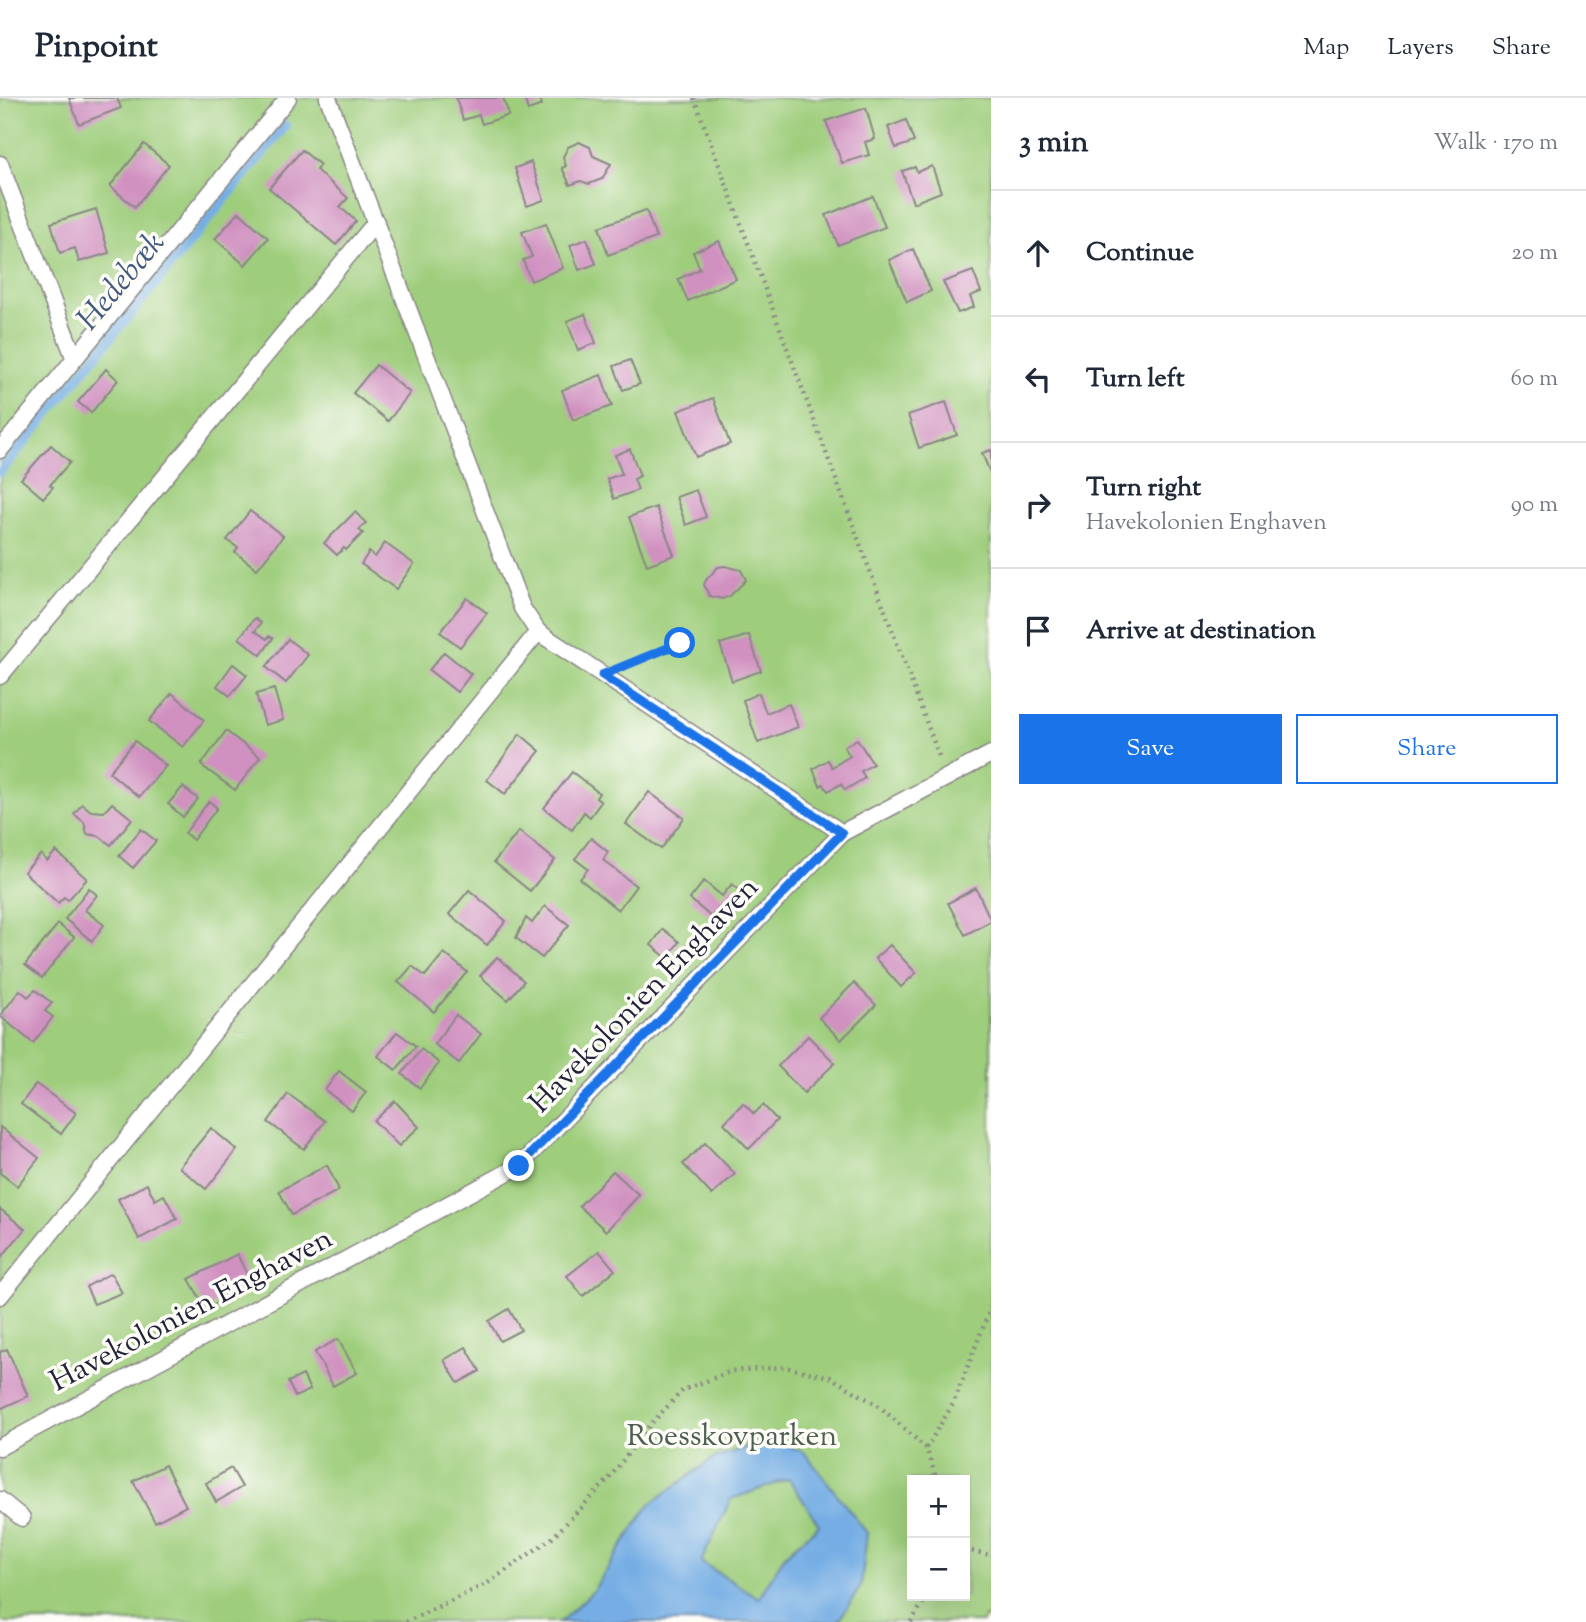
<!DOCTYPE html>
<meta charset="utf-8">
<style>
body{margin:0;font-family:"Sorts Mill Goudy",serif;background:#f6f6f7;color:#1f2937}
.controls{position:absolute;right:21px;bottom:21px;display:grid;overflow:hidden;border-radius:0px;box-shadow:0 7px 28px #0002}
.controls button{width:63px;height:63px;display:grid;place-items:center;padding:0;border:0;border-bottom:2px solid #e0e1e3;background:#fff;color:#1f2937;font:35px sans-serif}
.stop{position:absolute;width:21px;height:21px;margin:-16px;border:5px solid #1a73e8;border-radius:50%;background:#fff}
.stop.end{background:#1a73e8;border-color:#fff;box-shadow:0 2px 7px #0008}
.list{margin:0;padding:0;list-style:none}
h2{display:flex;justify-content:space-between;align-items:center;height:91px;margin:0;padding:0 28px;font-size:30px}
h2 small{font-size:23px;font-weight:400;color:#747a83}
.list li{display:grid;grid-template-columns:46px 1fr auto;gap:21px;align-items:center;box-sizing:border-box;height:126px;padding:0 28px;border-top:2px solid #e0e1e3}
.list b{display:block;font-size:26px;white-space:nowrap}
.list p{margin:0;font-size:23px;white-space:nowrap;color:#747a83}
.list em{font-size:23px;font-style:normal;color:#747a83}
.actions{display:flex;gap:14px;padding:21px 28px}
.actions a{flex:1;padding:16px 0;border:2px solid #1a73e8;border-radius:0px;text-align:center;font-size:24px;color:#1a73e8}
.actions .main{background:#1a73e8;color:#fff}
.icon{flex:none;width:38px;height:38px;fill:none;stroke:currentColor;stroke-width:2;stroke-linecap:round;stroke-linejoin:round}
.map{position:relative;flex:none;width:991px;height:1524px;overflow:hidden}
header{display:flex;align-items:center;gap:42px;box-sizing:border-box;height:98px;padding:0 35px;background:#fff;border-bottom:2px solid #e0e1e3}
header strong{font-size:33px}
nav{display:flex;gap:38px;margin-inline-start:auto;font-size:24px}
main{display:flex}
aside{flex:1;background:#fff}
.map>svg:first-child{display:block}
.green{fill:#9ecd7c;stroke:#60785c;stroke-width:2;fill-rule:evenodd}
.water{fill:#75ade4;stroke:#4c6890;stroke-width:2;fill-rule:evenodd}
.lines{fill:none;stroke-linecap:round;stroke-linejoin:round}
.stream{stroke:#75ade4;stroke-width:10}
.building{fill:#d090c0}
.lane-casing{stroke:#8a8686;stroke-width:19}
.path{stroke:#8a8686;stroke-width:4.5;stroke-dasharray:2 5;stroke-linecap:butt}
.lane{stroke:#fff;stroke-width:16}
.route{stroke:#1a73e8;stroke-width:9}
.labels{text-anchor:middle;dominant-baseline:central;stroke-width:7;stroke-linejoin:round;paint-order:stroke}
.street-label{font-size:30px;fill:#22223b;stroke:#fdfcf7}
.park-label{font-size:30px;fill:#4d5e52;stroke:#fdfcf7}
.water-label{font-size:32px;font-style:italic;fill:#435a7f;stroke:#fdfcf7}
</style>
<header>
<strong>Pinpoint</strong>
<nav><a>Map</a><a>Layers</a><a>Share</a></nav>
</header>
<main>
<div class="map">
<svg width="991" height="1524" viewBox="0 0 991 1524">
<rect width="100%" height="100%" fill="#fdfcf7"/>
<filter id="ink" filterUnits="userSpaceOnUse"><feTurbulence type="fractalNoise" baseFrequency=".0143" numOctaves="2"/><feDisplacementMap in="SourceGraphic" scale="14" xChannelSelector="R" yChannelSelector="G"/><feConvolveMatrix kernelMatrix="1 2 1 2 8 2 1 2 1" color-interpolation-filters="sRGB"/></filter>
<filter id="wash" filterUnits="userSpaceOnUse"><feTurbulence type="fractalNoise" baseFrequency=".00686" numOctaves="4" result="noise"/><feDisplacementMap in="SourceGraphic" scale="28" xChannelSelector="R" yChannelSelector="G"/><feGaussianBlur stdDeviation="1.57" result="paint"/><feColorMatrix in="noise" values="0 0 0 0 0 0 0 0 0 0 0 0 0 0 0 0 0 1.4 0 .05"/><feComposite in="paint" operator="in"/></filter>
<g filter="url(#wash)">
<rect width="100%" height="100%" fill="#f1e9d1"/>
<!-- green -->
<path class="green" d="M0,0H991V1520L984,1519L983,1524H0ZM912,1382H965V1498H912Z"/>
<!-- water -->
<path class="water" d="M771,1341L804,1354L867,1435L861,1488L838,1524H560L593,1493L649,1407L714,1360ZM789,1381L819,1427L785,1457L759,1500L701,1464L731,1401Z"/>
<g class="lines">
<!-- stream -->
<polyline class="stream" points="0,374 285,28"/>
</g>
<g id="blocks">
<!-- building -->
<g class="building">
<polygon points="69,0 117,0 121,10 79,26"/>
<polygon points="456,0 503,0 509,17 482,26 479,17 463,22"/>
<polygon points="524,0 540,0 542,7 528,12"/>
<polygon points="866,10 875,41 865,44 869,57 842,65 826,23"/>
<polygon points="906,22 914,44 896,50 888,29"/>
<polygon points="579,44 590,49 593,58 611,66 602,81 589,86 581,83 570,87 562,70 566,68 563,59 568,49"/>
<polygon points="144,46 169,67 135,109 110,88"/>
<polygon points="302,52 320,67 316,72 348,100 340,109 356,123 336,147 269,90"/>
<polygon points="531,64 544,102 527,108 515,70"/>
<polygon points="932,68 941,94 913,105 902,73 915,69 917,74"/>
<polygon points="873,98 885,129 838,147 826,117"/>
<polygon points="96,111 109,155 79,164 75,150 60,155 51,125"/>
<polygon points="646,112 656,140 608,157 599,129"/>
<polygon points="239,114 268,140 245,167 215,141"/>
<polygon points="546,125 563,170 531,183 523,162 532,159 522,134"/>
<polygon points="587,141 596,166 579,172 570,147"/>
<polygon points="719,143 736,181 688,203 678,181 700,171 693,154"/>
<polygon points="913,151 931,193 907,204 889,162"/>
<polygon points="973,173 981,194 970,198 974,209 958,215 943,184"/>
<polygon points="585,216 596,245 578,252 567,223"/>
<polygon points="630,262 640,286 623,292 614,268"/>
<polygon points="376,267 410,295 388,323 353,295"/>
<polygon points="106,271 118,282 91,315 78,304"/>
<polygon points="601,277 612,308 573,322 562,292"/>
<polygon points="713,300 730,346 696,359 678,313"/>
<polygon points="946,304 957,337 919,350 908,317"/>
<polygon points="51,347 70,364 50,387 53,389 43,400 21,381"/>
<polygon points="630,351 640,378 634,381 638,392 614,401 607,381 622,376 615,357"/>
<polygon points="991,352 991,377 982,355"/>
<polygon points="696,392 706,419 686,427 676,399"/>
<polygon points="656,409 674,457 647,467 629,419"/>
<polygon points="250,413 283,438 257,471 235,454 238,450 227,442"/>
<polygon points="355,414 366,425 359,432 363,435 346,452 344,450 337,457 324,445"/>
<polygon points="385,445 414,466 396,491 361,466 369,454 375,459"/>
<polygon points="725,468 741,472 746,482 730,498 722,501 709,498 704,487 706,482 718,469"/>
<polygon points="467,500 487,515 460,549 440,534"/>
<polygon points="255,520 261,525 255,533 267,541 269,538 273,540 261,557 239,540"/>
<polygon points="749,537 761,573 732,583 720,546"/>
<polygon points="288,541 308,557 286,585 266,569"/>
<polygon points="444,554 471,576 457,594 429,572"/>
<polygon points="233,566 247,577 230,598 217,588"/>
<polygon points="274,591 283,622 265,627 256,596"/>
<polygon points="172,595 204,622 183,649 149,623"/>
<polygon points="759,595 766,615 789,606 798,629 758,645 743,602"/>
<polygon points="226,633 260,659 235,692 201,667"/>
<polygon points="520,636 540,653 505,696 487,682"/>
<polygon points="857,641 873,666 861,673 865,680 845,692 841,686 828,693 823,686 820,688 813,671 828,662 832,669 850,658 844,649"/>
<polygon points="135,643 166,668 139,699 109,674"/>
<polygon points="572,674 599,695 596,700 601,704 590,719 584,714 572,732 544,710"/>
<polygon points="183,689 198,701 183,719 168,706"/>
<polygon points="649,694 684,720 661,751 626,726"/>
<polygon points="209,703 217,710 193,742 185,735"/>
<polygon points="112,705 132,721 111,747 99,738 87,736 84,724 74,716 82,706 91,713 104,714"/>
<polygon points="141,731 156,743 133,770 119,758"/>
<polygon points="519,733 555,762 530,793 494,764"/>
<polygon points="591,740 608,754 603,762 636,788 618,812 580,781 588,771 575,761"/>
<polygon points="56,753 87,781 68,802 64,799 58,805 24,774 41,756 47,763"/>
<polygon points="704,783 722,798 732,786 748,799 730,821 718,811 711,819 690,801"/>
<polygon points="89,790 97,797 85,812 104,827 92,843 65,821"/>
<polygon points="976,790 991,823 965,837 948,805"/>
<polygon points="469,792 506,823 487,847 449,816"/>
<polygon points="545,808 569,827 542,860 516,840 526,820 532,825"/>
<polygon points="58,826 74,839 42,880 25,867"/>
<polygon points="663,831 679,844 667,860 651,847"/>
<polygon points="890,847 916,875 901,889 875,860"/>
<polygon points="444,855 467,874 434,914 398,884 412,868 425,878"/>
<polygon points="497,859 524,883 508,902 480,878"/>
<polygon points="854,885 876,907 841,942 819,920"/>
<polygon points="20,892 28,899 35,892 52,905 45,913 53,919 33,945 0,918"/>
<polygon points="456,917 481,936 459,965 434,946"/>
<polygon points="397,934 416,948 396,972 378,958"/>
<polygon points="808,938 835,965 804,995 778,968"/>
<polygon points="421,951 439,965 420,990 402,976"/>
<polygon points="339,973 366,994 352,1013 325,992"/>
<polygon points="36,986 76,1015 61,1036 21,1006"/>
<polygon points="288,996 325,1023 304,1051 268,1024"/>
<polygon points="395,1003 419,1029 399,1048 374,1023"/>
<polygon points="743,1005 754,1016 763,1007 777,1022 749,1051 724,1025"/>
<polygon points="0,1029 39,1060 17,1088 0,1075"/>
<polygon points="211,1030 237,1052 206,1091 179,1069"/>
<polygon points="705,1045 735,1076 712,1097 683,1066"/>
<polygon points="327,1067 339,1092 292,1117 279,1093"/>
<polygon points="613,1073 639,1097 606,1133 579,1108"/>
<polygon points="147,1086 155,1102 164,1097 177,1121 139,1141 118,1101"/>
<polygon points="0,1111 25,1131 0,1161"/>
<polygon points="599,1153 615,1172 583,1198 567,1178"/>
<polygon points="237,1156 252,1187 206,1211 189,1181"/>
<polygon points="111,1175 122,1195 94,1206 86,1189"/>
<polygon points="509,1211 521,1232 500,1243 489,1223"/>
<polygon points="338,1241 357,1275 333,1288 315,1254"/>
<polygon points="466,1249 480,1273 458,1285 444,1262"/>
<polygon points="7,1251 28,1298 0,1311 0,1254"/>
<polygon points="303,1277 310,1292 295,1299 288,1284"/>
<polygon points="165,1367 186,1408 155,1424 133,1383"/>
<polygon points="231,1370 242,1389 216,1404 206,1385"/>
</g>
</g>
</g>
<g filter="url(#ink)">
<use href="#blocks" fill-opacity="0" stroke="#8a8686" stroke-width="2"/>
<g class="lines">
<defs>
<g id="lane">
<polyline points="328,0 522,510 538,534 842,735"/>
<polyline points="0,66 74,259"/>
<polyline points="0,352 288,0"/>
<polyline points="0,578 376,124"/>
<polyline points="0,1198 538,534"/>
<polyline points="0,1349 519,1068 842,735 991,656"/>
<polyline points="0,1402 22,1420"/>
</g>
</defs>
<!-- lane casing -->
<use href="#lane" class="lane-casing"/>
<!-- path -->
<g class="path">
<polyline points="694,0 939,658"/>
<polyline points="628,566 680,545"/>
<polyline points="926,1350 953,1306 991,1209"/>
<polyline points="965,1452 991,1457"/>
<polyline points="406,1524 488,1485 552,1440 608,1382 649,1328 683,1292 732,1273 784,1269 830,1279 879,1308 926,1350 937,1382"/>
<polyline points="911,1524 927,1498"/>
</g>
<!-- lane -->
<use href="#lane" class="lane"/>
</g>
</g>
<g class="lines" filter="url(#ink)">
<!-- route -->
<polyline class="route" points="519,1068 842,735 602,577 680,545"/>
</g>
<g class="labels">
<!-- street labels -->
<g class="street-label">
<text transform="translate(645 898) rotate(-46)">Havekolonien Enghaven</text>
<text transform="translate(192 1213) rotate(-28)">Havekolonien Enghaven</text>
</g>
<!-- park labels -->
<g class="park-label">
<text x="732" y="1339">Roesskovparken</text>
</g>
<!-- water labels -->
<g class="water-label">
<text transform="translate(122 184) rotate(-50)">Hedebæk</text>
</g>
</g>
</svg>
<div class="controls">
<button>+</button>
<button>−</button>
</div>
<div class="stop" style="left:680px;top:545px"></div>
<div class="stop end" style="left:519px;top:1068px"></div>
</div>
<aside>
<h2>3 min<small>Walk · 170 m</small></h2>
<ul class="list">
<li><svg class="icon" aria-label="ahead" viewBox="0 0 24 24"><path d="M12 20V5M6 11l6-6 6 6"/></svg><div><b>Continue</b></div><em>20 m</em></li>
<li><svg class="icon" aria-label="left" viewBox="0 0 24 24"><path d="M17 20v-9H6M10 6l-5 5 5 5"/></svg><div><b>Turn left</b></div><em>60 m</em></li>
<li><svg class="icon" aria-label="right" viewBox="0 0 24 24"><path d="M7 20v-9h11M14 6l5 5-5 5"/></svg><div><b>Turn right</b><p>Havekolonien Enghaven</p></div><em>90 m</em></li>
<li><svg class="icon" aria-label="arrive" viewBox="0 0 24 24"><path d="M6 21V4h12l-3 4 3 4H6"/></svg><div><b>Arrive at destination</b></div></li>
</ul>
<div class="actions"><a class="main">Save</a><a>Share</a></div>
</aside>
</main>
